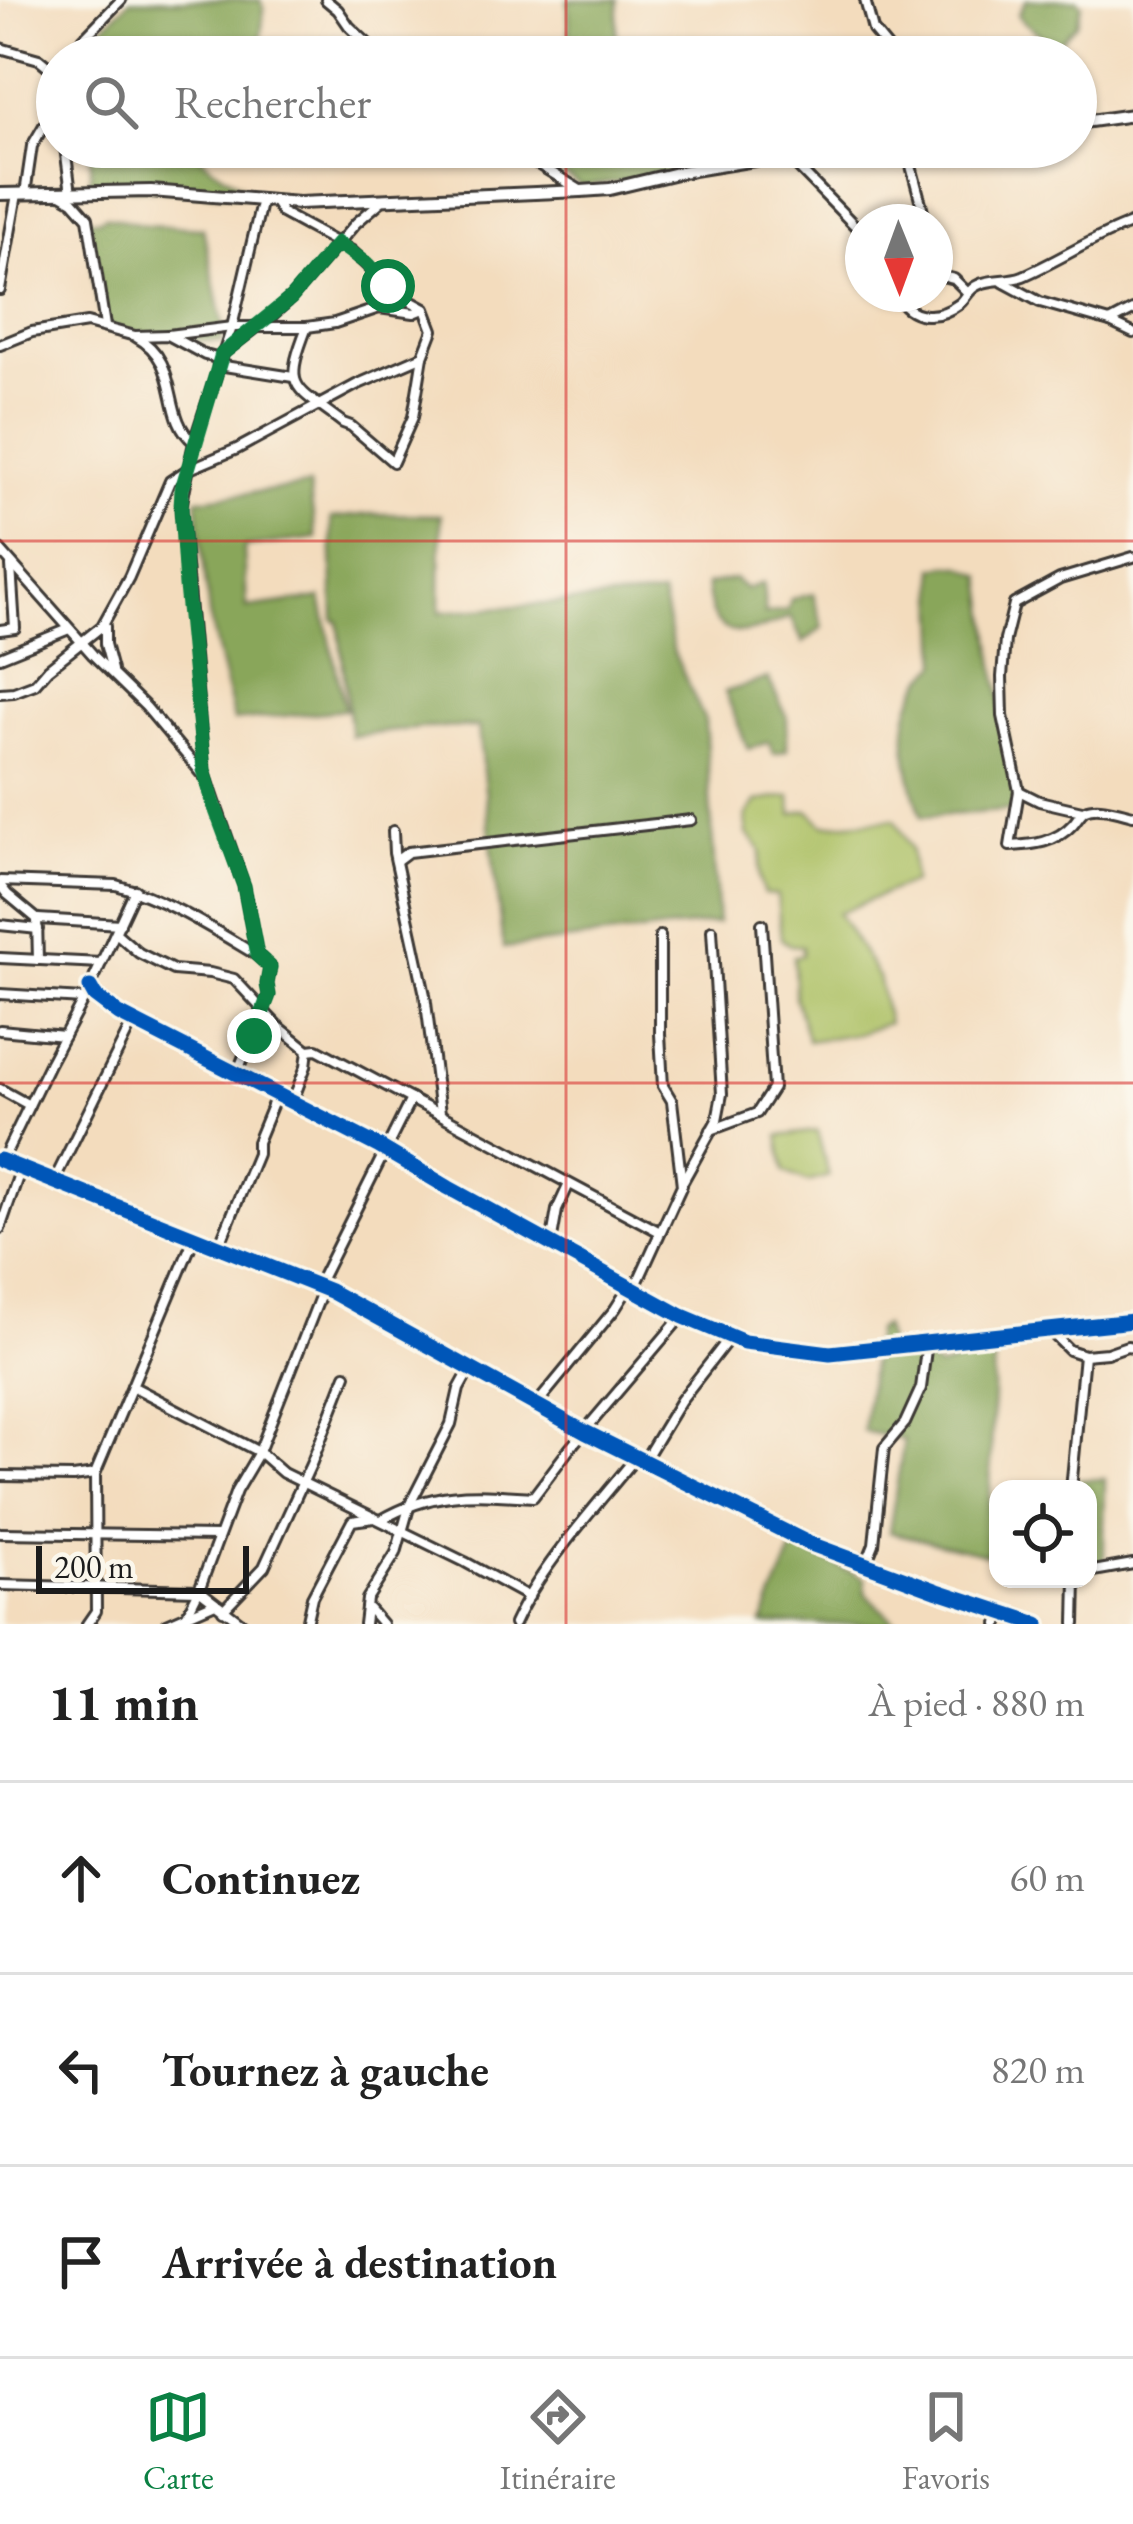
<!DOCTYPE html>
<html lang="fr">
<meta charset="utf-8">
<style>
body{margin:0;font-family:"EB Garamond",serif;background:#f2f2f2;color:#222}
.controls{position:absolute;right:36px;bottom:36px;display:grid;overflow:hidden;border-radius:24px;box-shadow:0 3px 9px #0004}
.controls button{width:108px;height:108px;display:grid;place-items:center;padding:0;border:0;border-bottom:3px solid #e0e0e0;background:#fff;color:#222;font:60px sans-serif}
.compass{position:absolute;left:845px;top:204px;width:108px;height:108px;border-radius:50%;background:#fff;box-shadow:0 3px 9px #0004;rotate:179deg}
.scale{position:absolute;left:36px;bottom:30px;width:213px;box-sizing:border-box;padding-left:12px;border:6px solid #1c1c1c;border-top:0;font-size:33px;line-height:42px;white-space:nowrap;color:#1c1c1c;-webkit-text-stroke:9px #fbf7ec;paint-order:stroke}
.stop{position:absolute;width:36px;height:36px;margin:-27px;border:9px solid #0b8043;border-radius:50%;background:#fff}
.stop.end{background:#0b8043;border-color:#fff;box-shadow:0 3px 12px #0008}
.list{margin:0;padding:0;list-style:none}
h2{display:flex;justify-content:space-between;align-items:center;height:156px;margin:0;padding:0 48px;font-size:51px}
h2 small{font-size:39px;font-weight:400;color:#767676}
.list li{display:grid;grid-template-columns:78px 1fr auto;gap:36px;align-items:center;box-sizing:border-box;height:192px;padding:0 48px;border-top:3px solid #e0e0e0}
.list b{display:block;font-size:45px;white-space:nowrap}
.list em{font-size:39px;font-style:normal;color:#767676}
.icon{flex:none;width:66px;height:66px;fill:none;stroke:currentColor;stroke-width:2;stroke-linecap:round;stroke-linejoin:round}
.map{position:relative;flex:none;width:1133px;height:1624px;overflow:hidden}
.search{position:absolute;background:#fff;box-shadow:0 3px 9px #0004;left:36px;right:36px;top:36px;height:132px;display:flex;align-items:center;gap:30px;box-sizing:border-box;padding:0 42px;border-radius:66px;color:#767676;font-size:45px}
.sheet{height:732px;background:#fff}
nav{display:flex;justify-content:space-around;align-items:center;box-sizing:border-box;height:168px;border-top:3px solid #e0e0e0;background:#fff;font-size:33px;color:#767676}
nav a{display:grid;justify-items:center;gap:6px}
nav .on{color:#0b8043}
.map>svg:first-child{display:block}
.green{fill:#acc064;stroke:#646e40;stroke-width:3}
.forest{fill:#89a65a;stroke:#52613b;stroke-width:3}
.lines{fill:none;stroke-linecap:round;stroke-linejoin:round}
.minor-casing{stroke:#3c3934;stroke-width:14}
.tertiary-casing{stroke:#3c3934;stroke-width:16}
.minor{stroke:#fff;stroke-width:8}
.tertiary{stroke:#fff;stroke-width:10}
.cycleway-casing{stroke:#fbf7ec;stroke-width:22}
.cycleway{stroke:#0057b8;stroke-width:15}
.route{stroke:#0b8043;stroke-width:15}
.grid{fill:none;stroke:#d62828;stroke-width:3;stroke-opacity:0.55}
</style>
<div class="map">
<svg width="1133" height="1624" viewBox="0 0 1133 1624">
<rect width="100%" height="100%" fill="#fbf7ec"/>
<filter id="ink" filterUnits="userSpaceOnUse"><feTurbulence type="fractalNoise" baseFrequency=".00833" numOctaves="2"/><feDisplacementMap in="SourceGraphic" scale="24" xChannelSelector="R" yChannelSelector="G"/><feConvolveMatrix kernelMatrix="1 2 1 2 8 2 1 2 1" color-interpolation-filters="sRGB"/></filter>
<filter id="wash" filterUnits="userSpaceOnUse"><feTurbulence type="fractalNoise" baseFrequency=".004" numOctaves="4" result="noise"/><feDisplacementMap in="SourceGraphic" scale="48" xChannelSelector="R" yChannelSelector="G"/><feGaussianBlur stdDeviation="2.7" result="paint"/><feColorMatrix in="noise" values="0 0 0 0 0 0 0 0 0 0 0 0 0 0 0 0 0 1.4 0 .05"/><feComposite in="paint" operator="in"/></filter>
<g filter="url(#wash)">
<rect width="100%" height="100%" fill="#f3dcbd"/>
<!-- green -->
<g class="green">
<path d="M791,796L792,814L808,810L824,825L895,819L911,849L913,882L838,913L878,977L888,1023L860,1033L808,1041L795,998L794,956L802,955V946L790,945L781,939L777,895L764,894C762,888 759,882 759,875C758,849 770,857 747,834L746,817L757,801Z"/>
<polygon points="817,1131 829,1176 808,1182 785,1172 779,1136"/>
</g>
<!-- forest -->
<g class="forest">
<polygon points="130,0 260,0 264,8 259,57 108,57 93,37"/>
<polygon points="568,0 618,0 616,57 571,57"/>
<path d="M1026,0H1077L1082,4L1077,23L1057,44C1047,40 1023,23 1018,15Z"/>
<polygon points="91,147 190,147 211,166 257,196 90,185"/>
<polygon points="576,147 730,147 726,159 630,180 581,186 550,166 576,162"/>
<polygon points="105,216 146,225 203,228 224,330 221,342 136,335 104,326 94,287 86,219 98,220"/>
<polygon points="309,486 316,538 244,547 247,608 321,598 345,710 234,721 209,615 197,499"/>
<polygon points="372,514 441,515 440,612 662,595 674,653 705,721 718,923 503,948 478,727 422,728 351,736 338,621 334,620 331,518"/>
<path d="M949,565L962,566L983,576L994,659L1016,793L1014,810L922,817C904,765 891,703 939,664L935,568Z"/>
<path d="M734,579L746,589L763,583L765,614L788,610L791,599L813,594L823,627L803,643L791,617C765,627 729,647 712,614C709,607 708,594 706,585Z"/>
<polygon points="768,678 787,717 787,750 774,754 769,742 748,749 725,692"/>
<polygon points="883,1326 889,1346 898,1346 938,1368 983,1353 994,1359 988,1555 889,1532 904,1440 863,1431 875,1331"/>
<polygon points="1105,1479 1104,1565 1088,1568 1088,1489 1072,1489 1072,1480"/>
<polygon points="794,1547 865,1578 866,1594 897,1624 762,1624"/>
</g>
</g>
<g filter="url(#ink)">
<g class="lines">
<defs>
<g id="minor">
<polyline points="326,0 338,10 349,26 382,57"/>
<polyline points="865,0 873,30 887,47 891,57"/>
<polyline points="0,48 39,59 56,73 57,95"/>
<polyline points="71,57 80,42 121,0"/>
<polyline points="65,147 71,193"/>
<polyline points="510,147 580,190"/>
<polyline points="906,147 926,222"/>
<polyline points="785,154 863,234"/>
<polyline points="25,194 32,146 57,103"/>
<polyline points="61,194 73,201 88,218 105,326"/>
<polyline points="935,247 942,276 954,279 967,292"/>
<polyline points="1003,282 1040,302 1110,322 1133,310"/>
<polyline points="0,290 17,194"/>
<path d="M896,294C909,319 936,321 959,304C966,299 968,289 978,285C991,278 1008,282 1023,276C1060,260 1095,236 1133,223"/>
<polyline points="1110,322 1133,333"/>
<path d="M307,327C282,391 294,385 343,423L351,426L393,462L413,417L423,356"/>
<polyline points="168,335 232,327 307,327 335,323 379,308 414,313 424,309"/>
<path d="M136,337C183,362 161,417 194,442"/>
<polyline points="0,345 32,332 87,323 135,336 168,335 205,355 220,359"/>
<polyline points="223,353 269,318 291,298 356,223 384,199"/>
<polyline points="218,365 293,377"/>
<polyline points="0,550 93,655 146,707 204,776"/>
<path d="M1133,557L1060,579L1014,604L1005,640L1002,677L1003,716L1019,791L1010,846C1033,845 1056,843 1073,824C1077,820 1080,813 1085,810C1098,804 1120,812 1133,815"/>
<polyline points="105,626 105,644 112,670"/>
<polyline points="0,630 15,628 11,566"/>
<polyline points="0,657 69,629"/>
<polyline points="0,693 14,692 35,684 48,669 102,626 129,577 170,481 187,470 237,449 356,385 423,356 433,330 425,309 394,292 352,251 282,213 274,201"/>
<polyline points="1019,791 1039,801 1082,811"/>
<polyline points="393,831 394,853 425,995 440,1113"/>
<polyline points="396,861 408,852 691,820"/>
<path d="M0,881L116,885C166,899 211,928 255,954"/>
<polyline points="0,885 7,894 37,919 38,960"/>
<polyline points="38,919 120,924"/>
<polyline points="0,925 38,929"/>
<polyline points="116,933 139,953 173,970 210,973 234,979 277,1025 308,1050 306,1066 292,1103"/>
<polyline points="0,958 101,963"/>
<polyline points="90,987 95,996 119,1014 378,1146 449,1188 682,1316 744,1342 830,1353 1133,1321"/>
<polyline points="0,994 83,999"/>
<polyline points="0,1030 64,1036"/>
<polyline points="308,1050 317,1049 660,1232"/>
<polyline points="237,1073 269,995 267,984 270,967 257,955 244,886 204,770 181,508 194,442 232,327 262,199"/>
<polyline points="0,1089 29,1105"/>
<polyline points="711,1130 757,1113 773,1088 762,924"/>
<polyline points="2,1161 49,1064 90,987 135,890"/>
<polyline points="54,1181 133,1021"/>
<polyline points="682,1183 717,1120 722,1094 712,930"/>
<polyline points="0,1229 21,1168"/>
<polyline points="551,1244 557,1210 569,1184"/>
<polyline points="219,1246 257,1154 257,1142 276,1096"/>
<polyline points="318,1285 411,1099"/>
<polyline points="634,1290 682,1185 672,1101 663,1086 660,1034 660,936"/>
<polyline points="1051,1332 1069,1350 1084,1355"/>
<polyline points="132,1386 259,1452 283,1473 465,1562 529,1597"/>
<polyline points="536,1405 615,1309 629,1287"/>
<polyline points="644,1461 681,1400 730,1337"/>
<polyline points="0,1476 73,1477 95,1474"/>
<polyline points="1071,1489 1084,1355 1107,1353 1127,1346 1133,1347"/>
<path d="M381,1520C435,1489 473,1493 533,1497L570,1448L682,1316"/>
<polyline points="0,1533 218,1536"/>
<polyline points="866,1564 874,1544 884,1448 905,1423 921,1388 927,1342"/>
<polyline points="1088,1572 1133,1564"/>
<polyline points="0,1585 199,1590 243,1624"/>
<polyline points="369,1609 382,1624"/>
<polyline points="223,1610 264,1567 312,1462 346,1375"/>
<polyline points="87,1624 96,1611 95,1474 194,1238"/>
<polyline points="167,1624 215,1603"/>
<polyline points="182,1624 199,1590 236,1491 259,1452 323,1289"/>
<polyline points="306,1624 312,1597 352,1521 374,1518"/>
<polyline points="364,1624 367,1599 396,1553 410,1504 451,1424 459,1389 470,1369"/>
<path d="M514,1624C541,1565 595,1508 636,1457"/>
<polyline points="998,1624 1001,1612"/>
<polyline points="1075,1624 1076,1579"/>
</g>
<g id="tertiary">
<polyline points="1076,123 1133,115"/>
<polyline points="0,194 151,191 299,203 581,191 610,189 681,172 835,147"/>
<polyline points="0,1160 330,1291 585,1432 808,1543 938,1591 1038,1624"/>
</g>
</defs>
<!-- minor casing -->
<use href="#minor" class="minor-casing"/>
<!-- tertiary casing -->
<use href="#tertiary" class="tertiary-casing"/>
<!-- minor -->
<use href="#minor" class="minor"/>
<!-- tertiary -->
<use href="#tertiary" class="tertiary"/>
<defs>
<g id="cycleway">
<polyline points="90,987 95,996 119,1014 378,1146 449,1188 682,1316 744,1342 830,1353 1133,1321"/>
<polyline points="0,1160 330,1291 585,1432 808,1543 938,1591 1038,1624"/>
</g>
</defs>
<!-- cycleway casing -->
<use href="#cycleway" class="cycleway-casing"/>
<!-- cycleway -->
<use href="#cycleway" class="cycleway"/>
</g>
</g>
<g class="lines" filter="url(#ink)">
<!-- route -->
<polyline class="route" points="254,1036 269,995 267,984 270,967 257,955 244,886 214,805 204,770 186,586 181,508 182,489 222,354 291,298 338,243 366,263 388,286"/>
</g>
<!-- grid -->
<path class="grid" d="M566,0V57M566,147V1624M0,541H1133M0,1083H1133"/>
</svg>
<div class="controls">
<button><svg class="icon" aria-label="locate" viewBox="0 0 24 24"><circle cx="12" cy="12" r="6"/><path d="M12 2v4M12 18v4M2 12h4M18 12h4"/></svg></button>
</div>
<svg class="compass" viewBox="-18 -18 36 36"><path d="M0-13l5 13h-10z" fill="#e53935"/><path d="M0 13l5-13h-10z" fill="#767676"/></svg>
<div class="scale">200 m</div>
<div class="stop" style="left:388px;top:286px"></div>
<div class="stop end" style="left:254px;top:1036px"></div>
<div class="search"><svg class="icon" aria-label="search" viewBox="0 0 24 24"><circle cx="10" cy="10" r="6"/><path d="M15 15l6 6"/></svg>Rechercher</div>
</div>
<section class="sheet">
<h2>11 min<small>À pied · 880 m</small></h2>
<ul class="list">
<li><svg class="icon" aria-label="ahead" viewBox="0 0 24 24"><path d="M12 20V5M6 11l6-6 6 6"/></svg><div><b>Continuez</b></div><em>60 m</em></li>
<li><svg class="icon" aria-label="left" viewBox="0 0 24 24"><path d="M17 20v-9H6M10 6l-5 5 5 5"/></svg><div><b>Tournez à gauche</b></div><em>820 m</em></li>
<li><svg class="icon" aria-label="arrive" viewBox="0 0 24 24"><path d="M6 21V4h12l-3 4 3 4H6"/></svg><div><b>Arrivée à destination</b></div></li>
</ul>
</section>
<nav>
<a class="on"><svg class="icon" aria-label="map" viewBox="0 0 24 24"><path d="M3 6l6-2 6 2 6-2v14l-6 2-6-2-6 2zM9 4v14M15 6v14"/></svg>Carte</a>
<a><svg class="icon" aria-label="directions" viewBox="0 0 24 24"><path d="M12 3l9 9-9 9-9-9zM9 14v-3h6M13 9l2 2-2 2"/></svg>Itinéraire</a>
<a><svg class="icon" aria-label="saved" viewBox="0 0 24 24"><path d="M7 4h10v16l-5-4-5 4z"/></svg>Favoris</a>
</nav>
